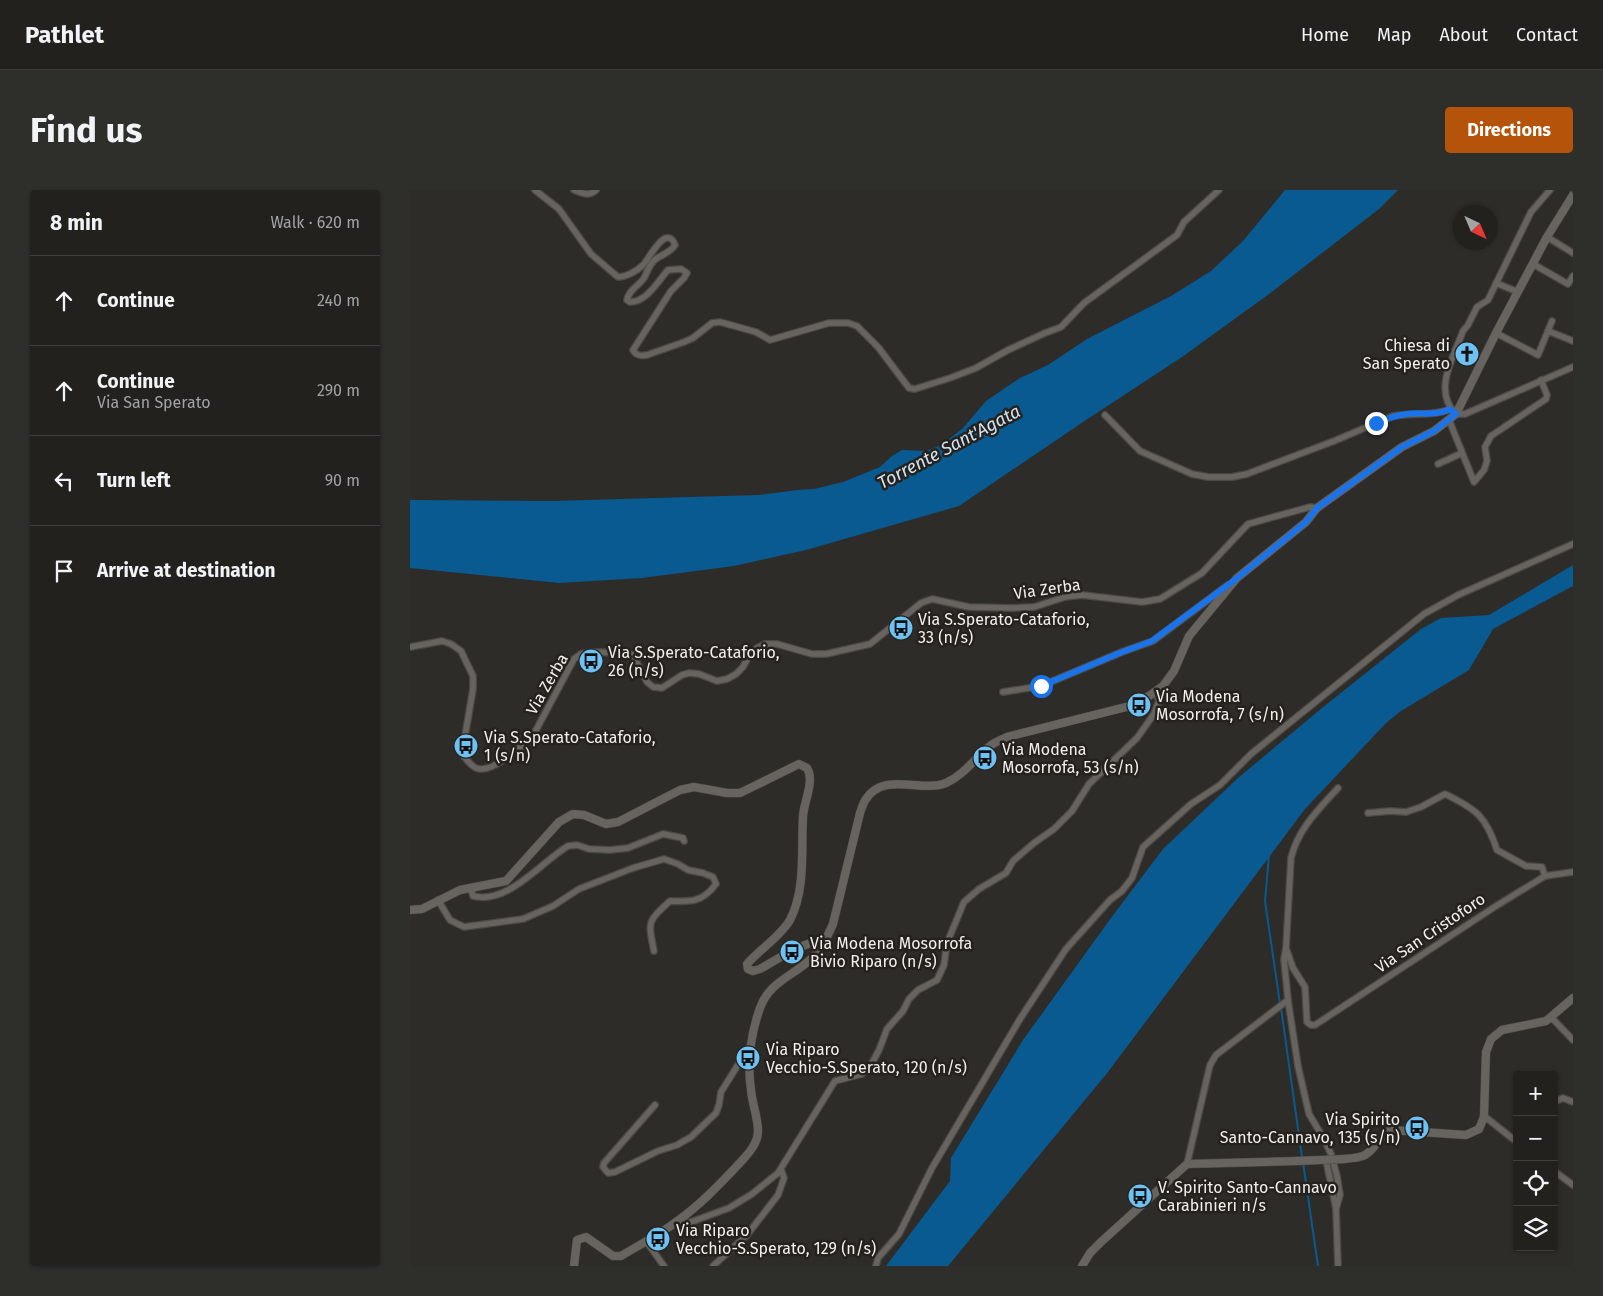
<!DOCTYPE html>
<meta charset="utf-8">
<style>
body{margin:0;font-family:"Fira Sans",sans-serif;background:#2e2e2b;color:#f1f3f6}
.controls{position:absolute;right:15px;bottom:15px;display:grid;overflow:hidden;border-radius:5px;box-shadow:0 1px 4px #0004}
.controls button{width:45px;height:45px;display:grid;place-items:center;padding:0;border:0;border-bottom:1px solid #3f3e3c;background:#22211e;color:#f1f3f6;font:25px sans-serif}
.compass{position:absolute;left:1043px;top:15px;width:45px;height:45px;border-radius:50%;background:#22211e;box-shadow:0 1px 4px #0004;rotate:136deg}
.stop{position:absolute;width:15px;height:15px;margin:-11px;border:4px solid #1a73e8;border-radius:50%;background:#fff}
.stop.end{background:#1a73e8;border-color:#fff;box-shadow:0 1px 5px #0008}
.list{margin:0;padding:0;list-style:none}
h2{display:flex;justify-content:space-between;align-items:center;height:65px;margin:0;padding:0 20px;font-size:21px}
h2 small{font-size:16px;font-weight:400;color:#a2a3a4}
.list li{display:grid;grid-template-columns:32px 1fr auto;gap:15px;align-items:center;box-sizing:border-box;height:90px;padding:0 20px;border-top:1px solid #3f3e3c}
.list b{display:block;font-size:19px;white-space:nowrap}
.list p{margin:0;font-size:16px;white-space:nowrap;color:#a2a3a4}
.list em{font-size:16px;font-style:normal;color:#a2a3a4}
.icon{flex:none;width:28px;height:28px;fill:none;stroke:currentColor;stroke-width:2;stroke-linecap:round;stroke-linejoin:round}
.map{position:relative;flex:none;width:1163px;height:1076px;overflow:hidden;border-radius:5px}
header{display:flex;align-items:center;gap:30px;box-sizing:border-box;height:70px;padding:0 25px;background:#22211e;border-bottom:1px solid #3f3e3c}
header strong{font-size:24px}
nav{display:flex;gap:28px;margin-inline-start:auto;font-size:18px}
.intro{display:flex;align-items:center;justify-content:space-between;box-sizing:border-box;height:120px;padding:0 30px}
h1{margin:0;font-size:35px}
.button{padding:12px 22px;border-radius:5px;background:#b45309;color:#fff;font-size:18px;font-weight:700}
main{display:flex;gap:30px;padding:0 30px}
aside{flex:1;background:#22211e;border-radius:5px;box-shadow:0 1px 4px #0004}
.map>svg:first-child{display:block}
.water{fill:#095a91}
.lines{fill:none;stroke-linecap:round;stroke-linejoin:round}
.stream{stroke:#095a91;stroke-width:2}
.street-casing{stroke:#4b4945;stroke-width:8}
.secondary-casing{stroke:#4b4945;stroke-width:9}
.street{stroke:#67645f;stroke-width:5.5}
.secondary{stroke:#67645f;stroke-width:8}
.secondary-bridge-casing{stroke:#4b4945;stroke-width:9;stroke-linecap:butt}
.secondary-bridge{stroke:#67645f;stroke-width:8}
.route{stroke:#1a73e8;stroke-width:6}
.labels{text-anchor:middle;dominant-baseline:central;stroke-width:5;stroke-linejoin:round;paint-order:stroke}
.poi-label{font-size:16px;fill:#f1f0ed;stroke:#25221e;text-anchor:start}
.street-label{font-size:16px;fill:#f1f0ed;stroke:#25221e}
.water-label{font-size:18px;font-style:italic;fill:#d1e2f2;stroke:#25221e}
</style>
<header>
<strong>Pathlet</strong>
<nav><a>Home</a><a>Map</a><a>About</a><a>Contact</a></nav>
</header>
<div class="intro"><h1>Find us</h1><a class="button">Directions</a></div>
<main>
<aside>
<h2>8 min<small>Walk · 620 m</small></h2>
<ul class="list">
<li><svg class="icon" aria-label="ahead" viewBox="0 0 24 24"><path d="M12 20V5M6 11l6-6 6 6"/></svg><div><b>Continue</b></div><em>240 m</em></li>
<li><svg class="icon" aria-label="ahead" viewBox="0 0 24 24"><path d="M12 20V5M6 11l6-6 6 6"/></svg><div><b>Continue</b><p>Via San Sperato</p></div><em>290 m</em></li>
<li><svg class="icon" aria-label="left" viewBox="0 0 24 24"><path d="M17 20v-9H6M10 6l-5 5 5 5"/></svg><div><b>Turn left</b></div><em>90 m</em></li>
<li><svg class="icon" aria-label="arrive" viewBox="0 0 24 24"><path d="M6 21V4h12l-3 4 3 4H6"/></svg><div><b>Arrive at destination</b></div></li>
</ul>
</aside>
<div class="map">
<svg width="1163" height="1076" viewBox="0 0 1163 1076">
<rect width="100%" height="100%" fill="#2e2c28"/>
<!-- water -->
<g class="water">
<polygon points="875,0 988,0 969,19 859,104 772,167 673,232 549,316 396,360 324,376 232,388 149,393 0,378 0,310 143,311 349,305 388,300 404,299 433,292 470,277 482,266 492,260 516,261 532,255 553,238 576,211 610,188 638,175 677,149 761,106 801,81 833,51"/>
<polygon points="1163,375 1163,396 1083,439 1059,480 991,521 976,533 895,619 698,882 538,1076 476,1076 540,991 541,968 613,850 701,728 753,659 828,588 912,518 1011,439 1031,428 1079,425"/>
</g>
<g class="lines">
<!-- stream -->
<g class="stream">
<polyline points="859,665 855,711 870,814"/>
<polyline points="871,818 892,967"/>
<polyline points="893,972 908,1076"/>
</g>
<defs>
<g id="street">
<path d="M125,0L149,19L181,64L208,87C216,87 227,81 233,75C238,71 256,32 265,55C261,62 253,64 246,69C239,74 238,81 234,88C229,96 219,99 217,110L220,112C237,112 248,91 258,80L271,79L277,83L274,88L261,101L225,157L223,160C226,166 231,166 237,165L274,152L283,148L302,133L310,132L346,142L360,150L419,133H438L447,136L468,157L499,198L505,199L540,188L566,178L598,160L635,143L651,137L674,113L767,45L774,32L809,0"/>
<path d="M164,0C172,3 179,7 186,0"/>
<path d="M1140,0L1121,22L1078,110L1067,117L1058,135L1053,141C1044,166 1022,201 1046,224H1055L1163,177"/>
<polyline points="1137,47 1163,63"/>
<polyline points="1123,74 1158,94 1163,86"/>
<polyline points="1086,93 1108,102"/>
<polyline points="1138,141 1163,151"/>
<polyline points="1086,143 1128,165 1142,131"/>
<path d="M695,225L730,261L782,284L798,287H822L837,284L924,251L983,226C1000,223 1026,226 1040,219"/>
<polyline points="1039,230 1064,292 1074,280 1077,271 1075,257 1081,246 1136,209 1137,205 1131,190"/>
<polyline points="1028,274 1052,263"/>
<path d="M0,457L32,451L41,454L51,461L63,486V499L52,564C56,569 60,575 66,578C81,585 116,554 125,542L164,469L171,464L182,462L216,463L223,465L237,492L243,497L252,498L272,485L279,483L289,484L307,491L317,489L326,484L333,477L340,464L347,458L356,454H367L402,464H416L460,454L511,413L522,409L559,417L603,418L624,417L655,407L672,405L732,412L750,409L792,383L838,334L900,317L907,318"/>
<polyline points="593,502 631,496 712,462 743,451 818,395"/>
<path d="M958,623L980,621L996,622L1011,617L1035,604C1066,619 1076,626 1087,660L1116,676L1132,677L1135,686"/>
<path d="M61,698L63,706C98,715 131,672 158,656L167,655L179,659L200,660L218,658L253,644L273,648L274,651"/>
<path d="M28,710L40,730L54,737L113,729L143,716L169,699L223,678L254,669L268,674L278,680L293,683L303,687L306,694C293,712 281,712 260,711C237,732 238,731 244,761"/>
<polyline points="876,758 883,778 895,797 897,832 901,835 905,835 1086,716 1135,686 1163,682"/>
<polyline points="1141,827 1163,850"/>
<polyline points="1144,912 1153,908 1163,912"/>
<polyline points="245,915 194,973 193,977 198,983 205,982 248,961 267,955 281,947 306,923 309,915 311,902 341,854"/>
<polyline points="1074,926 1107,952"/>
<polyline points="916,970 926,1019 928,1076"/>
<polyline points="777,974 800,875 806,865 878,810"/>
<polyline points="1144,981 1163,995"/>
<path d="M926,1019L930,1005L927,986L921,964L914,949L899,924L888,876L878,810L874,769L876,758L881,668C888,639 908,620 928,598"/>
<polyline points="265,1033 273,1035 319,1018 342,1004 368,983 425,891 452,884 461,875 469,860 477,839 493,821 499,809 508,800 527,790 534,775 537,753 554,712 569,699 596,683 603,671 624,653 644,639 662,621 679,594 727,548 744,524 749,511 746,501"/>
<polyline points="236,1051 254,1076"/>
<polyline points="303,1076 337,1045 368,1005 374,988 371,979"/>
<polyline points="466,1076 468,1068 489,1044 522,978 610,829 656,759 700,710 712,701 722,688 733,657 781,614 810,595 841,564 1014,424 1048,405 1163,354"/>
</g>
<g id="secondary">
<path d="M0,720L12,719L50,700L96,691L149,632L163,624L174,625L196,634L208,632L270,600L284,597L317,603H330L389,574L397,578C405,591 394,611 393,626C391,660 396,699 380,730C370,747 350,759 337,774L338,779L343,781L350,779C371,767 392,753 416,749"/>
<path d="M935,969C942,968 950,968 955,965C966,959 969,945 981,940L1056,945L1069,939L1074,927L1076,862L1081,849L1092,840L1136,831L1163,808"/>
<path d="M164,1076L167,1050L176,1047L203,1066H211C229,1055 249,1045 266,1032C289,1016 308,996 327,976C336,966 348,955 348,941C348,928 342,913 341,900C337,873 341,843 350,818C359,792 383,786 401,769C412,760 417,747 423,734L450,623C452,618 453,613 456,609C474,581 512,603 536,593C554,585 565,568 580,556C585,552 591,550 597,547L720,516L739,506L753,496L764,481L779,446L827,388L896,332L907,318L992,257L1024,241L1046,224L1086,143L1137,47L1163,5"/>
<polyline points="672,1076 680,1063 691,1052 777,974 886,971"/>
</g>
</defs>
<!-- street casing -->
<use href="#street" class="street-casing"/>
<!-- secondary casing -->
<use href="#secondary" class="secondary-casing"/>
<!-- street -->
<use href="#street" class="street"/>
<!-- secondary -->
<use href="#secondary" class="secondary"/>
<defs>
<polyline id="secondary-bridge" points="886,971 935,969"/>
</defs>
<!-- secondary-bridge casing -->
<use href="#secondary-bridge" class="secondary-bridge-casing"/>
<!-- secondary-bridge -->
<use href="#secondary-bridge" class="secondary-bridge"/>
</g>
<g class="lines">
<!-- route -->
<path class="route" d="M631,496L712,462L742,451L826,389L896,332L907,318L992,257L1024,241L1046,224L1040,219C1027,226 1012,222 997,224C986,225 976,229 966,233"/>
</g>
<!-- icons -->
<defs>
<symbol id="church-disc" viewBox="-11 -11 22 22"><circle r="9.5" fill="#6dc2f3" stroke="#25221e"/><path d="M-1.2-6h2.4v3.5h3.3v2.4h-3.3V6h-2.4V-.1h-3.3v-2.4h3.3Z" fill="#111"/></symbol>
<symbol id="bus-disc" viewBox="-11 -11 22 22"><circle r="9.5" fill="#6dc2f3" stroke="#25221e"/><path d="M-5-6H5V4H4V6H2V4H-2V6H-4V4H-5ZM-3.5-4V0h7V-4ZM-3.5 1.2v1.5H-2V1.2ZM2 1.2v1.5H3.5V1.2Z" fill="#111"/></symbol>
</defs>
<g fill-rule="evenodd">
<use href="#church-disc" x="1043" y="150" width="28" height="28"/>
<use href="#bus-disc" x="477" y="424" width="28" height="28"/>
<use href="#bus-disc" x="167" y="457" width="28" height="28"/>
<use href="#bus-disc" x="715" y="501" width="28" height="28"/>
<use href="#bus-disc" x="42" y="542" width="28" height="28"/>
<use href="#bus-disc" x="561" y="554" width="28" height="28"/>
<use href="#bus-disc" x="368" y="748" width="28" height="28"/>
<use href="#bus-disc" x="324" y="854" width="28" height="28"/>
<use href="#bus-disc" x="993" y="924" width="28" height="28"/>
<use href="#bus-disc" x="716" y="992" width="28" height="28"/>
<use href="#bus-disc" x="234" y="1035" width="28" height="28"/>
</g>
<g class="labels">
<!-- poi labels -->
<g class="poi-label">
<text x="1040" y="155" text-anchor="end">Chiesa di<tspan x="1040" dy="18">San Sperato</tspan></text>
<text x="508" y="429">Via S.Sperato-Cataforio,<tspan x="508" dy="18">33 (n/s)</tspan></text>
<text x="198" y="462">Via S.Sperato-Cataforio,<tspan x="198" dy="18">26 (n/s)</tspan></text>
<text x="746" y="506">Via Modena<tspan x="746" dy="18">Mosorrofa, 7 (s/n)</tspan></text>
<text x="74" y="547">Via S.Sperato-Cataforio,<tspan x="74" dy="18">1 (s/n)</tspan></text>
<text x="592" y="559">Via Modena<tspan x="592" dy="18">Mosorrofa, 53 (s/n)</tspan></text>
<text x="400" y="753">Via Modena Mosorrofa<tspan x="400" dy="18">Bivio Riparo (n/s)</tspan></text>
<text x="356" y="859">Via Riparo<tspan x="356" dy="18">Vecchio-S.Sperato, 120 (n/s)</tspan></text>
<text x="990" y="929" text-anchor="end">Via Spirito<tspan x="990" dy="18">Santo-Cannavo, 135 (s/n)</tspan></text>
<text x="748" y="997">V. Spirito Santo-Cannavo<tspan x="748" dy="18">Carabinieri n/s</tspan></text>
<text x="266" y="1040">Via Riparo<tspan x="266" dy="18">Vecchio-S.Sperato, 129 (n/s)</tspan></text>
</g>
<!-- street labels -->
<g class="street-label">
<text transform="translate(637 399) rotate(-8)">Via Zerba</text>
<text transform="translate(137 494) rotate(-60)">Via Zerba</text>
<text transform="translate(1020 743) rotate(-34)">Via San Cristoforo</text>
</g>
<!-- water labels -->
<g class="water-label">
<text transform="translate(539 257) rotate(-28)">Torrente Sant'Agata</text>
</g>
</g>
</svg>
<div class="controls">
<button>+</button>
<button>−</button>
<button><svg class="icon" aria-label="locate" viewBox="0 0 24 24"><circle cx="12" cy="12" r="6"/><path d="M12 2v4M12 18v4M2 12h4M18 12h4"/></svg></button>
<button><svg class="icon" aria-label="layers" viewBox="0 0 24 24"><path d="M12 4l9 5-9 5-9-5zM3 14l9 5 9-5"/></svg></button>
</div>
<svg class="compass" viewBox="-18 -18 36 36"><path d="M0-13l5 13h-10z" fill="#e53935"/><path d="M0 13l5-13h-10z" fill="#a2a3a4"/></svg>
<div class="stop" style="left:631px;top:496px"></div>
<div class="stop end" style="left:966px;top:233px"></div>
</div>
</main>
